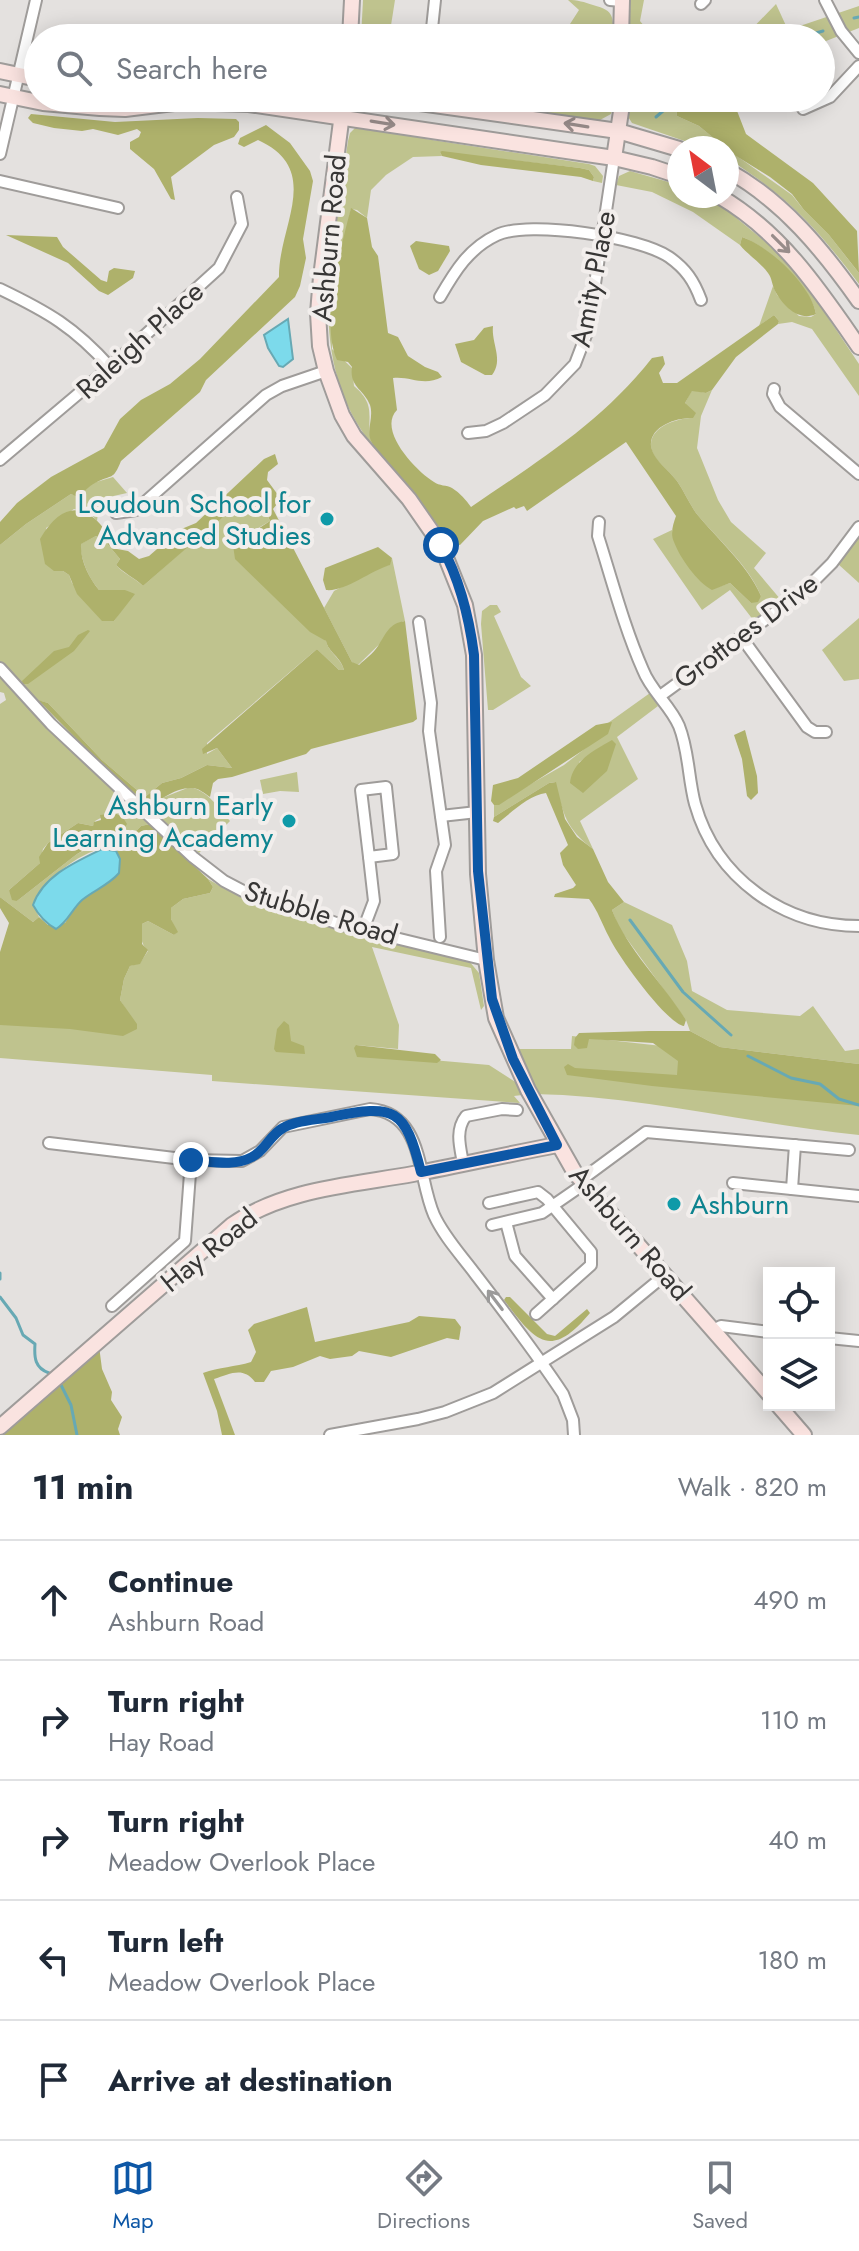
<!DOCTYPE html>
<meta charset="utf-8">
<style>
body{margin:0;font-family:Jost,sans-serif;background:#f2f2f3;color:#1f2937}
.controls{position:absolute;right:24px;bottom:24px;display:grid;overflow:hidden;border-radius:0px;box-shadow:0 4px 20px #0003}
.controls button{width:72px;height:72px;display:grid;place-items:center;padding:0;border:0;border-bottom:2px solid #e0e1e3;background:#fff;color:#1f2937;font:40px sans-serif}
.compass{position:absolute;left:667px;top:136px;width:72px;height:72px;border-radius:50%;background:#fff;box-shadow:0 4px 20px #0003;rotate:328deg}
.stop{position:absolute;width:24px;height:24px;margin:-18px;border:6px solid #0d57a6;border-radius:50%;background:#fff}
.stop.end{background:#0d57a6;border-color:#fff;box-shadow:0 2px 8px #0008}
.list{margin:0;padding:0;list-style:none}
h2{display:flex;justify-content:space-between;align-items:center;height:104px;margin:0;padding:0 32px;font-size:34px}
h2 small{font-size:26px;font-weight:400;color:#747a83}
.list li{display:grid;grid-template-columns:52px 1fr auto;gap:24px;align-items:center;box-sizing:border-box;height:120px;padding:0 32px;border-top:2px solid #e0e1e3}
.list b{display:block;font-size:30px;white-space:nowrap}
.list p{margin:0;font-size:26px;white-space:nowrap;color:#747a83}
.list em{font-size:26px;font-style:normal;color:#747a83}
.icon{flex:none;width:44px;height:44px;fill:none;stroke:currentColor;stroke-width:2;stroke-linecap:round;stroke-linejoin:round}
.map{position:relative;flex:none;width:859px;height:1435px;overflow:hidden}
.search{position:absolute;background:#fff;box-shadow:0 4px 20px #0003;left:24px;right:24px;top:24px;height:88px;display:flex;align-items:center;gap:20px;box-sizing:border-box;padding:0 28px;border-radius:44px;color:#747a83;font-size:30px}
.sheet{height:704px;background:#fff}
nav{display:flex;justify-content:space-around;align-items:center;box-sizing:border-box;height:112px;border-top:2px solid #e0e1e3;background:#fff;font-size:22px;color:#747a83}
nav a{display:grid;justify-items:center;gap:4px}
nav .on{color:#0d57a6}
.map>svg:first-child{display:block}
.green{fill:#bfc38e;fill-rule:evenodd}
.forest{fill:#aeb16b}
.water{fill:#7cdaeb;stroke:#67a9b4;stroke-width:2}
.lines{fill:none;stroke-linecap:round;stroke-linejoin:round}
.stream{stroke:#67a9b4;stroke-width:3}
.street-casing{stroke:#9f9c9a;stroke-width:14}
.secondary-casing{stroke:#9f9c9a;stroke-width:18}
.street{stroke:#fff;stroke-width:10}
.secondary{stroke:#fae3e0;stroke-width:14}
.oneway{stroke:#988c8a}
.oneway2{stroke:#9b9a9a}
.route{stroke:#0d57a6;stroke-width:10}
.culture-dot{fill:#0f9aa8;stroke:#f2eeec;stroke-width:3}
.labels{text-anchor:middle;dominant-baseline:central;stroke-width:8;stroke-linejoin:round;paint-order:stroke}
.street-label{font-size:28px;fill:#373635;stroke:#f2eeec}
.culture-label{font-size:28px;fill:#0d838f;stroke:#f2eeec;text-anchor:end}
</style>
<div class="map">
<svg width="859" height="1435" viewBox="0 0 859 1435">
<rect width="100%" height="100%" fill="#e4e1df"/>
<!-- green -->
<g class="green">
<polygon points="363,0 395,0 389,38 361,38"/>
<path d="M568,0C578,0 584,2 593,5C616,11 612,17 614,38H561L579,10Z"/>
<polygon points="629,0 644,0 640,21 654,38 627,38"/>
<polygon points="776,4 788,30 859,6 859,28 821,43 821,38 743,38"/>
<polygon points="420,98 615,98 611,114 600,120"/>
<polygon points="629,98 675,98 677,116 699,126 726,148 705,148 632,123 627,115"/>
<path d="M356,127L419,134L426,139L589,164L595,166L603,176L602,183L593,181L594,177L589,170L580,168L440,152L442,156L413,157L386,175L371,190L367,218L357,210L351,209L332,295V349L352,368L354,386C380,408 363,420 373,446C301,357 334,243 348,141L350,133Z"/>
<path d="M727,149L792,195L804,210L829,235L851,263L859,273V284C816,227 788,197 727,158Z"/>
<path d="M630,171L679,185V196H703L728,211L780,254L821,307L859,364V396L812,329L792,322L778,324L779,321L774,315L759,326L773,286L777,295L799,316L811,317L816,314C812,288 767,245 742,237L740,245L693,212L652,192L616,185L619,176Z"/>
<path d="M692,390L706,393L712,390L701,416L697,448L718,500L731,522L766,553L754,568L781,600L754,621L730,590L702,610L653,539L672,530C676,555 694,573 712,589L730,583L751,603L761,596C748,564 718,540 696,513C689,503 684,491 677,481C669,470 652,460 651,446C650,426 678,418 693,418L685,403Z"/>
<path d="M113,477L127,493L109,497L99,505L97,521L92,515L74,509L46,528L63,571L69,575L72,583L114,621L127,602L125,590H99C89,578 81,561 80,544L96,536L105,541L120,559L116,565C122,573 135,578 143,586L197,538L203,541C213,524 230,505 250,500L265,510L270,521L238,540V559L326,641C328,652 341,658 344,670H339L317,649L207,743V754L217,748L232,768L207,765L181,778L162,783L145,797L102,760L48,703L33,699L0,664V545L26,524L71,494L78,496L93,483Z"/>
<polygon points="859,538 859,583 838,564"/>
<polygon points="392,558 405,621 403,621 357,666 352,662 324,608 334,591 375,569 389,565"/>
<polygon points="490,605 497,605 501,612 494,616 521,677 531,686 493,710 488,710 481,624 482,611"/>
<polygon points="859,618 859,679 844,681 822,650"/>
<path d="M0,673L43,719L150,824L141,826L116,851C112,851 107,849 103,849C80,851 40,884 33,904L39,917L33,922L0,897V704L6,700L4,693L0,692ZM109,810L122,816L107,839L77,854L17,901L9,890L40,863L43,849L48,843L78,823L93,826L95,821L108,814Z"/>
<path d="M650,693L658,706L617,737L638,779L580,821L593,849C566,829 563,813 555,782L549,783L494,817V805L564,765L587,747L611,723H608ZM604,745L601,776L591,782L579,762Z"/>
<polygon points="297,772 299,792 280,791 263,794 260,780"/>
<path d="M190,787C208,791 219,808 230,821L199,853L148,808L157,800Z"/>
<path d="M208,879L225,889L283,911L469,961L479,973L484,1006L481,1010L471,968L372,947L399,1025L398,1049L356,1045L364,1054L489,1065L517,1083L522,1095L514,1096L520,1103L212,1081V1075L0,1058V1019L134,1022L120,1000L124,979L130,966L140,963L148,951C140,942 140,935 142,924L148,921L174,935L177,932L171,919V908L183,899L210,893L213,887Z"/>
<polygon points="624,902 672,925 687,961 692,991 727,1010 800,1016 813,1006 845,1051 859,1049 859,1064 720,1047 690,1031 686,1020 619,928 612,910"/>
<path d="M572,1036L689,1049L859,1102V1135C750,1124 643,1096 534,1094L511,1049H571Z"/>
</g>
<!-- forest -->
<g class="forest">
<polygon points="675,98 732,98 746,134 813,183 857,231 859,273 829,235 804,210 792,194 770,177 733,154 699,126 677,116"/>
<polygon points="31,114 115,122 198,118 236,119 239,122 239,130 234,137 214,145 171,177 175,200 171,199 154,169 130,149 130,142 139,137 141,132 137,129 118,135 93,129 82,131 54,128 33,123 28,118"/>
<path d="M266,125L290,143L310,171L313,181L303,239L306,258L300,286L295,297L206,380L200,392L121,461C113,481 112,474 95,483C89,486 84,492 78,497L71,494L26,524L0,545V522L17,503L51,477L104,448L120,419L130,410L141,400L170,384L200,359L279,277C278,226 324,170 258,140L244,147L238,144L240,138Z"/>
<polygon points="442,151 580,168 589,170 594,177 593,181 581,177 481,165 442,156 440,152"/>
<path d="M351,208L367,218L372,247L378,256L388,333L398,337L408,356L425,367L438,372L442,377C423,387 411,376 393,378L397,410C377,430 416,471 434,482C439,486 447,485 452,488C460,493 466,500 471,507C538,461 601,423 652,358L663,356L665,364L659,373L663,383H677L774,315L779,321L778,324L736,357L712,390L706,393L692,391L685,403L696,413L693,418C678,417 649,426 651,446C653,460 669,470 677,481C684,491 689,503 696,513C718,540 747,564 761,596L758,602L751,603L730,583L712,590C697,582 680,558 674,542C670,533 673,525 676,516L626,442L527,511L524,506L516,509L514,507L483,521L460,545C455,544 453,544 449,540C437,529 429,512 419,500C404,481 380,463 371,441C366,429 374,418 370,405C364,389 349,387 352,367L348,362L337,360C320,323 341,247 351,208Z"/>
<polygon points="6,235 57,237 63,247 101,280 107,282 109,271 114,268 135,271 133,278 108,295 99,291 68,263"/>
<path d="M742,237C768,245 812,286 816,314C799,322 783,306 775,291C772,285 772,278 768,273C760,262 748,255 740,245Z"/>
<polygon points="416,241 449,246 450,251 438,271 429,275 419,269 410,246"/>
<path d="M493,326C491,343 504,360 492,375H485L461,362L455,344L474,340L484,328Z"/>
<path d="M275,454L278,464L268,472L267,480L281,499L273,509L352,662L359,665C365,659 373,654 378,646C386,634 389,623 405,621L417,719L413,722L311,749L306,754L232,777L218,779L213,783L210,797C205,794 199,788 192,788C177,787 159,800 148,808L113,776L38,700L48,703L102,760L145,797L162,783L181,778L207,765L232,768L217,748L203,754L202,749L317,649L339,670H344C341,657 328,652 326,641L310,632L235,559L233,545L270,521C255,482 232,509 213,526L217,538L212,543L197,539L143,586C135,578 122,572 116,565L120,559L105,541L96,536L81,544C80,560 89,578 99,590H125L135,594L114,621H102L77,594L69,575L63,571H54L45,564L40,539C68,491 96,509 117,549L128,551L139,559L149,556L179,530L196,523L264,459Z"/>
<path d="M378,547L392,558L390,565C370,571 345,592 326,590L323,580L325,568Z"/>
<polygon points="88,630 90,631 74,651 28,684 23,684 22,681 54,651 69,647 78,635"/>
<polygon points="612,722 608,734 499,805 494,805 491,801 493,785 518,778 596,725"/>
<polygon points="745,730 757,776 758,793 751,800 747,796 742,759 734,735"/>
<path d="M612,740L616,744L607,771L583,793L570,783C572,761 595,750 612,740Z"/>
<path d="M556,782L565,819L577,837L593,849L608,882L624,902L612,910C628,951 663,983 686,1020L684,1026C667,1024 617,955 609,937C602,924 598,911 589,899L554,897L555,894L573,888L576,885L563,865L560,853L568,845L546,793C529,795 512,812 498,823L493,821L494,817L549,783Z"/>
<polygon points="107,810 122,816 127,824 125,827 77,854 17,901 12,900 9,890 40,863 39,857 48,843 78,823 93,826 94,822 101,820 100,815 108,814"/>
<path d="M150,824L208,879L213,887L210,893L183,899L171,908V919L178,932L174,935L148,921L142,924V944L148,950L140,964L130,966L124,979L120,1000L137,1024V1029L123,1036L70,1029L0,1025V952L9,923L0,908V897L33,922L39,917L48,925L65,923C70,916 74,908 80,902C96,886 131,880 116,851L141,826Z"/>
<polygon points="284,1021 289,1025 291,1041 304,1046 305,1054 276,1052 274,1049 277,1029"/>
<polygon points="649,1031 690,1031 720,1047 859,1064 859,1106 652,1086 567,1075 564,1067 568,1064 575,1068 677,1075 678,1061 653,1043 589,1039 587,1048 578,1049 574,1045 575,1038 579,1033"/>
<polygon points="356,1045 435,1054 441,1060 437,1063 357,1057 354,1048"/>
<path d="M506,1297H510L547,1334L555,1336L587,1309L590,1313C550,1361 535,1341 504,1300Z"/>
<path d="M307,1307L315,1342L409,1322L419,1316L455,1319L461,1327L459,1340L447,1338L391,1357L359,1351L352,1356L330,1359L320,1356L293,1367L271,1371L264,1382H255C243,1366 230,1374 214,1379L235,1435H222L217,1411L203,1373C219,1367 235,1367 251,1362L256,1352L248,1330L254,1324Z"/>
<polygon points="99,1346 102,1369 112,1392 111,1400 122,1417 118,1429 120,1435 1,1435"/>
</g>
<!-- water -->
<g class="water">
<polygon points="288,319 293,359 283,367 279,366 268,348 264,335"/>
<path d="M102,849L116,851L120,859L119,873C109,885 94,890 82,900C72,909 68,922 56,929C45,923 39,916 33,905C43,876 75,862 102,849Z"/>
</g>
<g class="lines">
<!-- stream -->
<g class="stream">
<polyline points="854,18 859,17"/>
<polyline points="635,33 641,38"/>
<polyline points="799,38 823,31"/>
<polyline points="656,117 678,98"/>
<polyline points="630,920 683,992 731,1035"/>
<polyline points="748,1056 791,1078 820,1084 839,1099 859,1105"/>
<polyline points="0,1273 0,1279"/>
<path d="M0,1297L16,1318L23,1335L35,1344C34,1358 35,1368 49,1373"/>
<polyline points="61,1385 71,1405 77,1435"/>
</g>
<defs>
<g id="street">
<polyline points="610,0 622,1"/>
<polyline points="825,0 841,31 859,53"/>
<polyline points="701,4 705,0"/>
<polyline points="431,38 435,0"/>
<polyline points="803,109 830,97 859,66"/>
<polyline points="0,154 36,0"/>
<polyline points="0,181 118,208"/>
<path d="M0,289C48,312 74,327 110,367"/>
<path d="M440,297C455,271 469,248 497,235C529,220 640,237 669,257C686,269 694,281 701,300"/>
<polyline points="774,389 773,394 780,407 859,474"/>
<polyline points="468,433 486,431 503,423 545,395 575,364 588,330 614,158"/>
<polyline points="0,460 110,367 219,268 242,224 237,197"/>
<polyline points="116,513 136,510 266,395 282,386 326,371"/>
<path d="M599,522L598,536C612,580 624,627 643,670C651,691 670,705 679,726C689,751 688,778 695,804C716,878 783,926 859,926"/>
<polyline points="419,622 431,703 429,731 445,845 436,871 440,937"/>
<polyline points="742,638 807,727 815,732 826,732"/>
<polyline points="0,668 51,724 193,857 224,881 243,891 342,925 486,960"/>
<polyline points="660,696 803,592 832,563 859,527"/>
<polygon points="386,787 393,854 369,857 361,790"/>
<polyline points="441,816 477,812"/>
<polyline points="363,930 374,901 369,857"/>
<path d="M49,1143L191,1160L242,1161L260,1151L283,1127L370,1109C424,1113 417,1176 434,1215C444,1237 462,1256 476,1275C506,1314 536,1353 563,1394L573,1420L574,1435"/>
<path d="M463,1163C460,1147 455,1130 466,1116L502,1109L517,1110"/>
<polyline points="581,1180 646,1132 849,1150"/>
<polyline points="733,1183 859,1196"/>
<polyline points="792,1189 795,1145"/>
<polyline points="489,1203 538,1192 547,1199 591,1252 591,1265 536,1314"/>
<polyline points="506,1222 515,1256 553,1299"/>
<polyline points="492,1225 542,1213 584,1184"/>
<polyline points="112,1306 185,1241 191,1160"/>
<polyline points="713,1330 721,1326 769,1332"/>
<polyline points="829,1338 859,1341"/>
<polyline points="330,1435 418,1419 445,1412 493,1393 614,1317 665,1275"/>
</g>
<g id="secondary">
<polyline points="350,38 352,0"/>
<polyline points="621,38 622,0"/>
<polyline points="0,71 38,79"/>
<polyline points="0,94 43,103 100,108 125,109 182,102 249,104 614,158 652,167 679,176"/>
<polyline points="344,98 321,277 318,313 320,346 326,371 342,415 354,436 409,499 441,545 465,605 474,655 478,874 486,960 496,1018 528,1090 575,1173 769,1394"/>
<polyline points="384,98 618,131 679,149"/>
<polyline points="614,158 623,98"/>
<path d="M727,170C783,201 823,250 859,301"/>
<path d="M719,196C781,232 819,289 859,347"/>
<polyline points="778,1405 804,1435"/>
<path d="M0,1427L232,1225C283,1189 352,1185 413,1174C461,1165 509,1154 557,1145"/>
</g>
</defs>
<!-- street casing -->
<use href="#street" class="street-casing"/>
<!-- secondary casing -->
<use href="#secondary" class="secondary-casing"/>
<!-- street -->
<use href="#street" class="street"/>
<!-- secondary -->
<use href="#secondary" class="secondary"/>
</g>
<!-- one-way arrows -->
<defs><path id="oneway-shaft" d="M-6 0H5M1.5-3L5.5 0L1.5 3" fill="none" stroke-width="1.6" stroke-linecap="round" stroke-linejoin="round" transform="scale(2)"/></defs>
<g class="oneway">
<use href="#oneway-shaft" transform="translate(383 123) rotate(9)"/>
<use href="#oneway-shaft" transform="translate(576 125) rotate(-171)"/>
<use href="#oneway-shaft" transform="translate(781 244) rotate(45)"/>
</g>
<use class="oneway2" href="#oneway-shaft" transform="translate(495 1300) rotate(-127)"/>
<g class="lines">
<!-- route -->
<path class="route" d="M191,1160C210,1161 234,1167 252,1157C265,1151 270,1135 283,1128C296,1120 316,1120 331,1117C395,1104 405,1108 421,1172L557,1145L513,1059L492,999L478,871L474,655C469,616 460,580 441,545"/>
</g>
<!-- markers -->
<g class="culture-dot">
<circle cx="327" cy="519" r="8"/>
<circle cx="289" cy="821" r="8"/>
<circle cx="674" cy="1204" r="8"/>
</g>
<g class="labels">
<!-- street labels -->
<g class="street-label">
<text transform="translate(329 238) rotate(-85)">Ashburn Road</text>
<text transform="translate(593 279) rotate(-79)">Amity Place</text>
<text transform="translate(140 340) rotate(-42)">Raleigh Place</text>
<text transform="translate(746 631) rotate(-37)">Grottoes Drive</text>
<text transform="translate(321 913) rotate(17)">Stubble Road</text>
<text transform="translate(630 1233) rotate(49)">Ashburn Road</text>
<text transform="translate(209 1250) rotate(-39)">Hay Road</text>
</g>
<!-- culture labels -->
<g class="culture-label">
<text x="311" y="503">Loudoun School for<tspan x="311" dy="32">Advanced Studies</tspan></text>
<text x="273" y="805">Ashburn Early<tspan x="273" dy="32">Learning Academy</tspan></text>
<text x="690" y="1204" text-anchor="start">Ashburn</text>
</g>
</g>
</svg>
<div class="controls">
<button><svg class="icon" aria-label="locate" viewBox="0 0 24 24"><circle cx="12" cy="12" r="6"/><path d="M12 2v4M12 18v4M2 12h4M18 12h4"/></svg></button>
<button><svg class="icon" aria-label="layers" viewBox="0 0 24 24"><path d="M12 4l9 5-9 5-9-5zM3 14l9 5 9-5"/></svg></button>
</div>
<svg class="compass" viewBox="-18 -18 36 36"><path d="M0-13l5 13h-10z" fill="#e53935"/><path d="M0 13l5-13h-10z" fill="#747a83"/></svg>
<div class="stop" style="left:441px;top:545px"></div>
<div class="stop end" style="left:191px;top:1160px"></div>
<div class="search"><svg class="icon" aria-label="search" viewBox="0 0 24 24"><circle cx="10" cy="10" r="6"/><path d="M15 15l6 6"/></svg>Search here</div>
</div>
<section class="sheet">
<h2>11 min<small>Walk · 820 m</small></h2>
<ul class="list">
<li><svg class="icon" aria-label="ahead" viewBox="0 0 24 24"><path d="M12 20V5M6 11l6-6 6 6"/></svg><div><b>Continue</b><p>Ashburn Road</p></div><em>490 m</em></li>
<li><svg class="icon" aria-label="right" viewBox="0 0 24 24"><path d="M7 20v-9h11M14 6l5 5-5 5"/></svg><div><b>Turn right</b><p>Hay Road</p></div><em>110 m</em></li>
<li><svg class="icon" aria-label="right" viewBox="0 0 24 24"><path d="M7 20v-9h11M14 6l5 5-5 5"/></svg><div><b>Turn right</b><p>Meadow Overlook Place</p></div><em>40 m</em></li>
<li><svg class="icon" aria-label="left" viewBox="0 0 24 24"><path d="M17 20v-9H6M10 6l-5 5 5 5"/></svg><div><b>Turn left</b><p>Meadow Overlook Place</p></div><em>180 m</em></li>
<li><svg class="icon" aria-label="arrive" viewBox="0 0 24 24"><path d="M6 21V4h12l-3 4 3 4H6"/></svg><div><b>Arrive at destination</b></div></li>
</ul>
</section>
<nav>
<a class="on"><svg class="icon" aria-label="map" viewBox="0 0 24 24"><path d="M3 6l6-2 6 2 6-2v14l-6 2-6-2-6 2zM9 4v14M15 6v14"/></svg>Map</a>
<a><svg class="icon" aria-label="directions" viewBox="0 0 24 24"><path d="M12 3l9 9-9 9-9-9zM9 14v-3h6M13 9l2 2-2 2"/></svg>Directions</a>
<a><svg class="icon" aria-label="saved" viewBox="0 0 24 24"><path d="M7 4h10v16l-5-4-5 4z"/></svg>Saved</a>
</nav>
